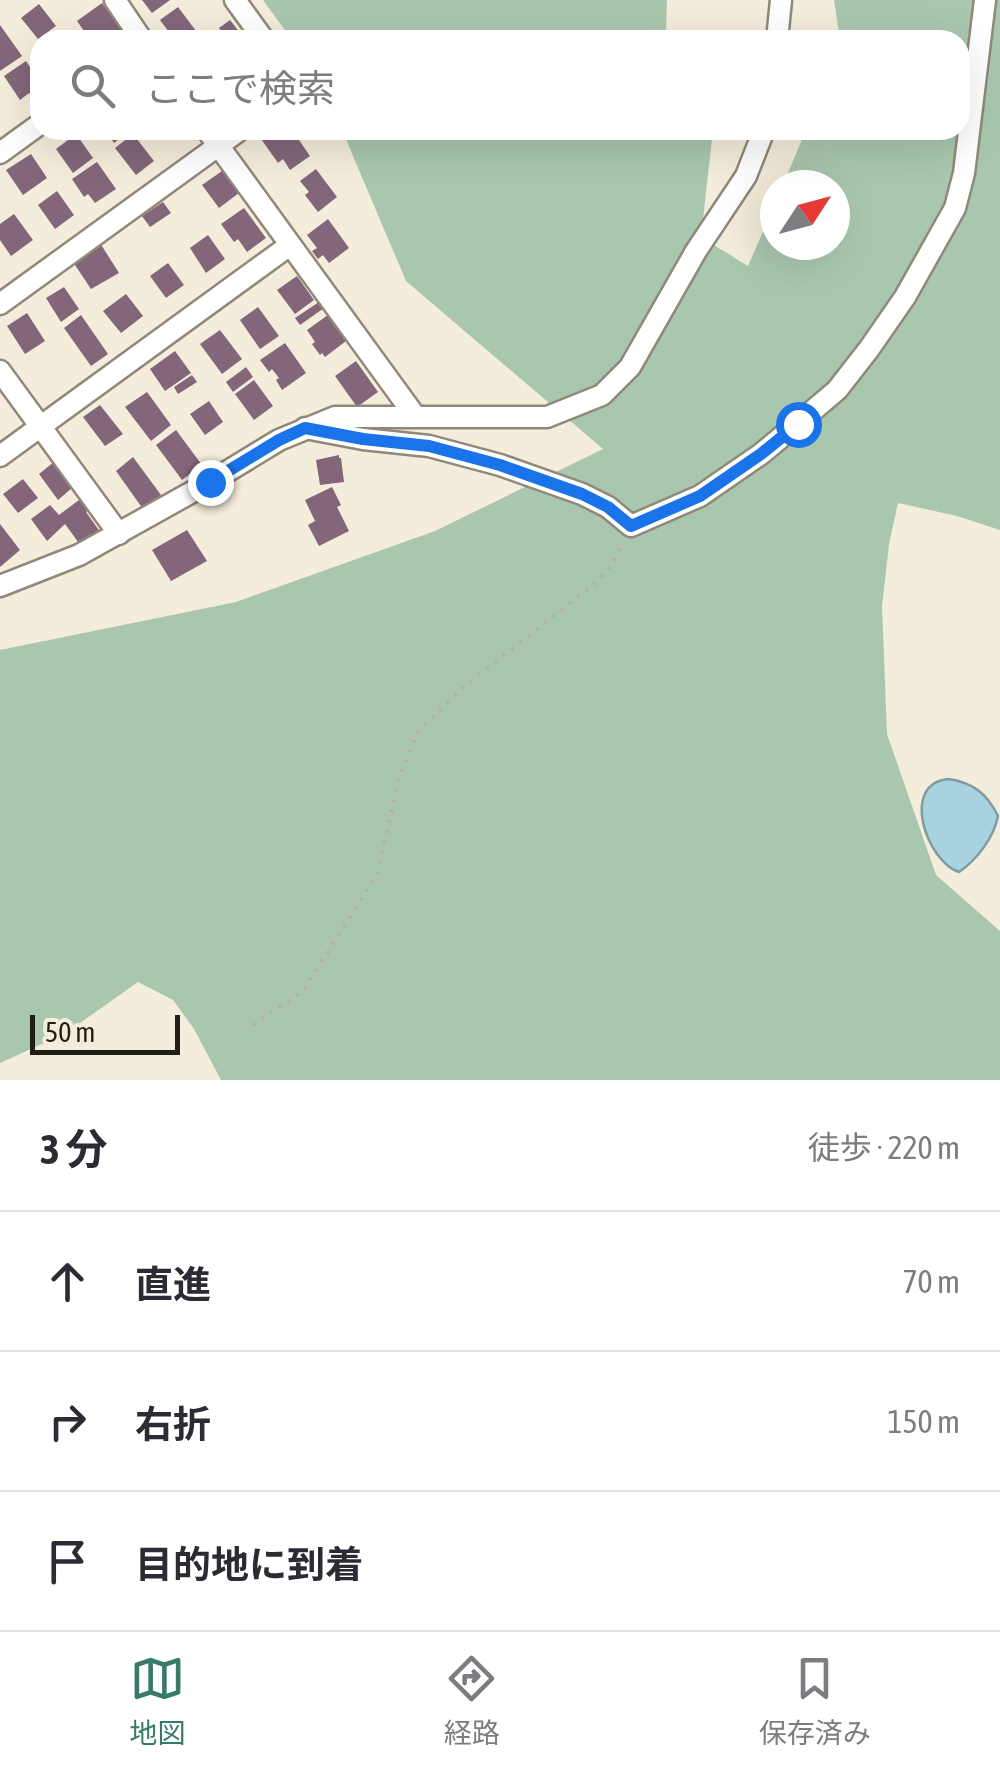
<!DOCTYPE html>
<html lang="ja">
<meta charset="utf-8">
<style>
body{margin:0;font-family:"Asap Condensed","Noto Sans JP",sans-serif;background:#f7f7f7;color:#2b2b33}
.compass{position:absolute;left:760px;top:170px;width:90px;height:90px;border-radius:50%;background:#fff;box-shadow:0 10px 40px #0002;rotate:54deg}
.scale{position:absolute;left:30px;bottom:25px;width:150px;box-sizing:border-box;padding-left:10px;border:5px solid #211e17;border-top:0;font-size:28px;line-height:35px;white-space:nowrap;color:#211e17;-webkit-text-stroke:8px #f5eddb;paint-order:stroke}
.stop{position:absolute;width:30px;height:30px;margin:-22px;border:8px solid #1a73e8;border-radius:50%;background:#fff}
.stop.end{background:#1a73e8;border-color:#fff;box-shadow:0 2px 10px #0008}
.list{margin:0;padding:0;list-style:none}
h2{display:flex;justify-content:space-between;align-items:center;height:130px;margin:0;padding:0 40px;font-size:42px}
h2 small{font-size:32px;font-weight:400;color:#7c7c81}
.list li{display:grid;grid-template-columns:65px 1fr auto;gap:30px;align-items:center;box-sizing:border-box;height:140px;padding:0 40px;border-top:2px solid #e1e1e2}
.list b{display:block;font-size:38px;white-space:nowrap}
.list em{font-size:32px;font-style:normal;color:#7c7c81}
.icon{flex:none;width:55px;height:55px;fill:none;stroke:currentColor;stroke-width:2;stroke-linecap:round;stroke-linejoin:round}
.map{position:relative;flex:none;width:1000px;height:1080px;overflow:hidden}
.search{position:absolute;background:#fff;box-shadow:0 10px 40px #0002;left:30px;right:30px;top:30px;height:110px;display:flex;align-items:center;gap:25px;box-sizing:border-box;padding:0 35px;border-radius:30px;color:#7c7c81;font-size:38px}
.sheet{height:550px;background:#fff}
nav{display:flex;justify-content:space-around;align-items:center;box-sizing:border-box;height:140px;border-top:2px solid #e1e1e2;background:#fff;font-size:28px;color:#7c7c81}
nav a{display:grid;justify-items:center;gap:5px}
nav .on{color:#387a6a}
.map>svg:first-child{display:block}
.green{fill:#a9c7af}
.water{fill:#a8d2df;stroke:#809ca3;stroke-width:2.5}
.building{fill:#83667a}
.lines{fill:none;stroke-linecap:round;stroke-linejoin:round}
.minor-casing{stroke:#908878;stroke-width:25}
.path{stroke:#b5afa0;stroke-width:4;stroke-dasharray:2.5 8;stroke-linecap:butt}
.minor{stroke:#fff;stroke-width:20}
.route{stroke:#1a73e8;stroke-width:12}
</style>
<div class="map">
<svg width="1000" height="1080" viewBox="0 0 1000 1080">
<rect width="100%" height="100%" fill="#f5eddb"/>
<!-- green -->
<g class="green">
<polygon points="263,0 667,0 666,30 674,40 292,40"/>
<polygon points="834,0 1000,0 1000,530 957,516 898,503 889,544 882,606 887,734 936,875 1000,931 1000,1080 221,1080 194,1029 173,1000 138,982 66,1033 0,1063 0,650 236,602 435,531 603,449 406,281 342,130 713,130 701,237 748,266 775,204 775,245 835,245 835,185 783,185 806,130 960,130 960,40 840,40"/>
</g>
<!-- water -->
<path class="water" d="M949,779C974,783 987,794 998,816C994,837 977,860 959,872C927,862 899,783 949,779Z"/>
<!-- building -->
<g class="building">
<polygon points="142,0 170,0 152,13"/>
<polygon points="102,3 125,34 117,40 95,40 92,36 89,38 77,21"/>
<polygon points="39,4 56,26 38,39 21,18"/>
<polygon points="178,7 196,31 185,40 170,40 166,34 169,32 160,20"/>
<polygon points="230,20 244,38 242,40 228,40 219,28"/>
<polygon points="0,25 22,56 0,71"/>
<polygon points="26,61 40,82 40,92 33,97 29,93 20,100 4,76"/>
<polygon points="105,130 131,130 114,143"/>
<polygon points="267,130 292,130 310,156 290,170 283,159 278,163 259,136"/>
<polygon points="76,134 93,158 73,173 56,149"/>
<polygon points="133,134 154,161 136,175 115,148"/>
<polygon points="31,154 47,178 23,195 6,170"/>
<polygon points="97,162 116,189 95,203 88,194 84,197 72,179"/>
<polygon points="316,169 337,197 318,212 305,195 309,192 300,181"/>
<polygon points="222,171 239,193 219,208 202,185"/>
<polygon points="57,191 74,215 55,229 38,205"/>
<polygon points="163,202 171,213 150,227 142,216"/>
<polygon points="244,208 266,238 247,252 238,239 234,242 221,224"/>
<polygon points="14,214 33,240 11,256 0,240 0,224"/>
<polygon points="328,219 349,248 329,263 323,255 318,259 312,251 317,248 307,235"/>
<polygon points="208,235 225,259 206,273 190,248"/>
<polygon points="100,243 119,273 91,289 73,262"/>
<polygon points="168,263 184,285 166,298 150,276"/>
<polygon points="297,276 314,300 295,314 277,290"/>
<polygon points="64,287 79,309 61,322 46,298"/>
<polygon points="126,294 143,316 121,333 103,311"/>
<polygon points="319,302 324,308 300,325 295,318"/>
<polygon points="258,307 279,336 260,349 240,320"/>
<polygon points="27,313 45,341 25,354 7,326"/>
<polygon points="81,315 108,354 91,366 64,328"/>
<polygon points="328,315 346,341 325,357 322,353 320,355 312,344 315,342 307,330"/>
<polygon points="220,330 242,359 222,374 200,344"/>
<polygon points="285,343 306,373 282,390 276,380 279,378 272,369 269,372 260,360"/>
<polygon points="175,351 191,373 165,391 150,369"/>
<polygon points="356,361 378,392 357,407 335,376"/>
<polygon points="246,367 253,377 233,392 226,382"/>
<polygon points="192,375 197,382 178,394 174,387"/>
<polygon points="254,380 273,406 254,420 235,394"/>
<polygon points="147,392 171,425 151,441 125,407"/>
<polygon points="209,401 223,422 205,435 190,414"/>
<polygon points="100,405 123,434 105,446 83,417"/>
<polygon points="176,430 202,465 182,480 156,445"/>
<polygon points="339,455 339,458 341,458 344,482 320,485 316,460"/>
<polygon points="60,457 79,482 58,500 39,474"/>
<polygon points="133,457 161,495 143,509 116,471"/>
<polygon points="23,479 38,498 18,513 3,494"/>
<polygon points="332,487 341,505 337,507 349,531 319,546 308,525 315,521 305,500"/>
<polygon points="87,494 95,505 86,512 103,536 84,550 65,524 47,541 31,519 50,505 59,515"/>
<polygon points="0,524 20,550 0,567"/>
<polygon points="187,530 207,561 171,581 152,550"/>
</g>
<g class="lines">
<defs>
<g id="minor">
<polyline points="115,0 142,40"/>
<polyline points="235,0 264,40"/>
<polyline points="777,40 781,0"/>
<polyline points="207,130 415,416"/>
<polyline points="0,153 40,124"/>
<polyline points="0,304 240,130"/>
<polyline points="0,371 119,534"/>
<polyline points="305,428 363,439 429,446 500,465 582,494 608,507 631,526 700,496 761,454 797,424 837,390 869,349 905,297 955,208 964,173 985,0"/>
<polyline points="0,456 290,245"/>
<polyline points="0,586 79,555 210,482 279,440 335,417 547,417 602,395 630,367 696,251 746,176 764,130"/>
</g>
</defs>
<!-- minor casing -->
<use href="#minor" class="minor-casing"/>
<!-- path -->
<polyline class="path" points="253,1025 303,991 378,873 399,777 418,731 466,685 598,581 612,564 622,544"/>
<!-- minor -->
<use href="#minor" class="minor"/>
</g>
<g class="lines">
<!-- route -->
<polyline class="route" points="210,482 279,440 305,428 363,439 429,446 500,465 582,494 608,507 631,526 700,496 761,454 798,424"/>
</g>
</svg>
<svg class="compass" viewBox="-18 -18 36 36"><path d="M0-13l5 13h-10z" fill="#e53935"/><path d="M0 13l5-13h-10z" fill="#7c7c81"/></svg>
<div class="scale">50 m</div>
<div class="stop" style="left:798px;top:424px"></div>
<div class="stop end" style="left:210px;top:482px"></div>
<div class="search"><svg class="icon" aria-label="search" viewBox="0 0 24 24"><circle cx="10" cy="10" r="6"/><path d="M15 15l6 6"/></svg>ここで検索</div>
</div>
<section class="sheet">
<h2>3 分<small>徒歩 · 220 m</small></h2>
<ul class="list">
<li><svg class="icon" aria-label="ahead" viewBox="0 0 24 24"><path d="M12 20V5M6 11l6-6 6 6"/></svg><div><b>直進</b></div><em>70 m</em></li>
<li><svg class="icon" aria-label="right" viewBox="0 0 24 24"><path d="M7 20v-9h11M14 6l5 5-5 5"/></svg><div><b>右折</b></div><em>150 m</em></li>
<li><svg class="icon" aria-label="arrive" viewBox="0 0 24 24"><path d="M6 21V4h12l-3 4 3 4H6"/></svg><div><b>目的地に到着</b></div></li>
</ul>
</section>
<nav>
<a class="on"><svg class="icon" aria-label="map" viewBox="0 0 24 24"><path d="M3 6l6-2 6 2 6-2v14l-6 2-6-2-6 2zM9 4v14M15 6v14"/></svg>地図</a>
<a><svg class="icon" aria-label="directions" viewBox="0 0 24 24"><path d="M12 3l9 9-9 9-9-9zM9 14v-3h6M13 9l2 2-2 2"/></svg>経路</a>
<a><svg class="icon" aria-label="saved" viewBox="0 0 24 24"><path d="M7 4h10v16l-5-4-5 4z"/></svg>保存済み</a>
</nav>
